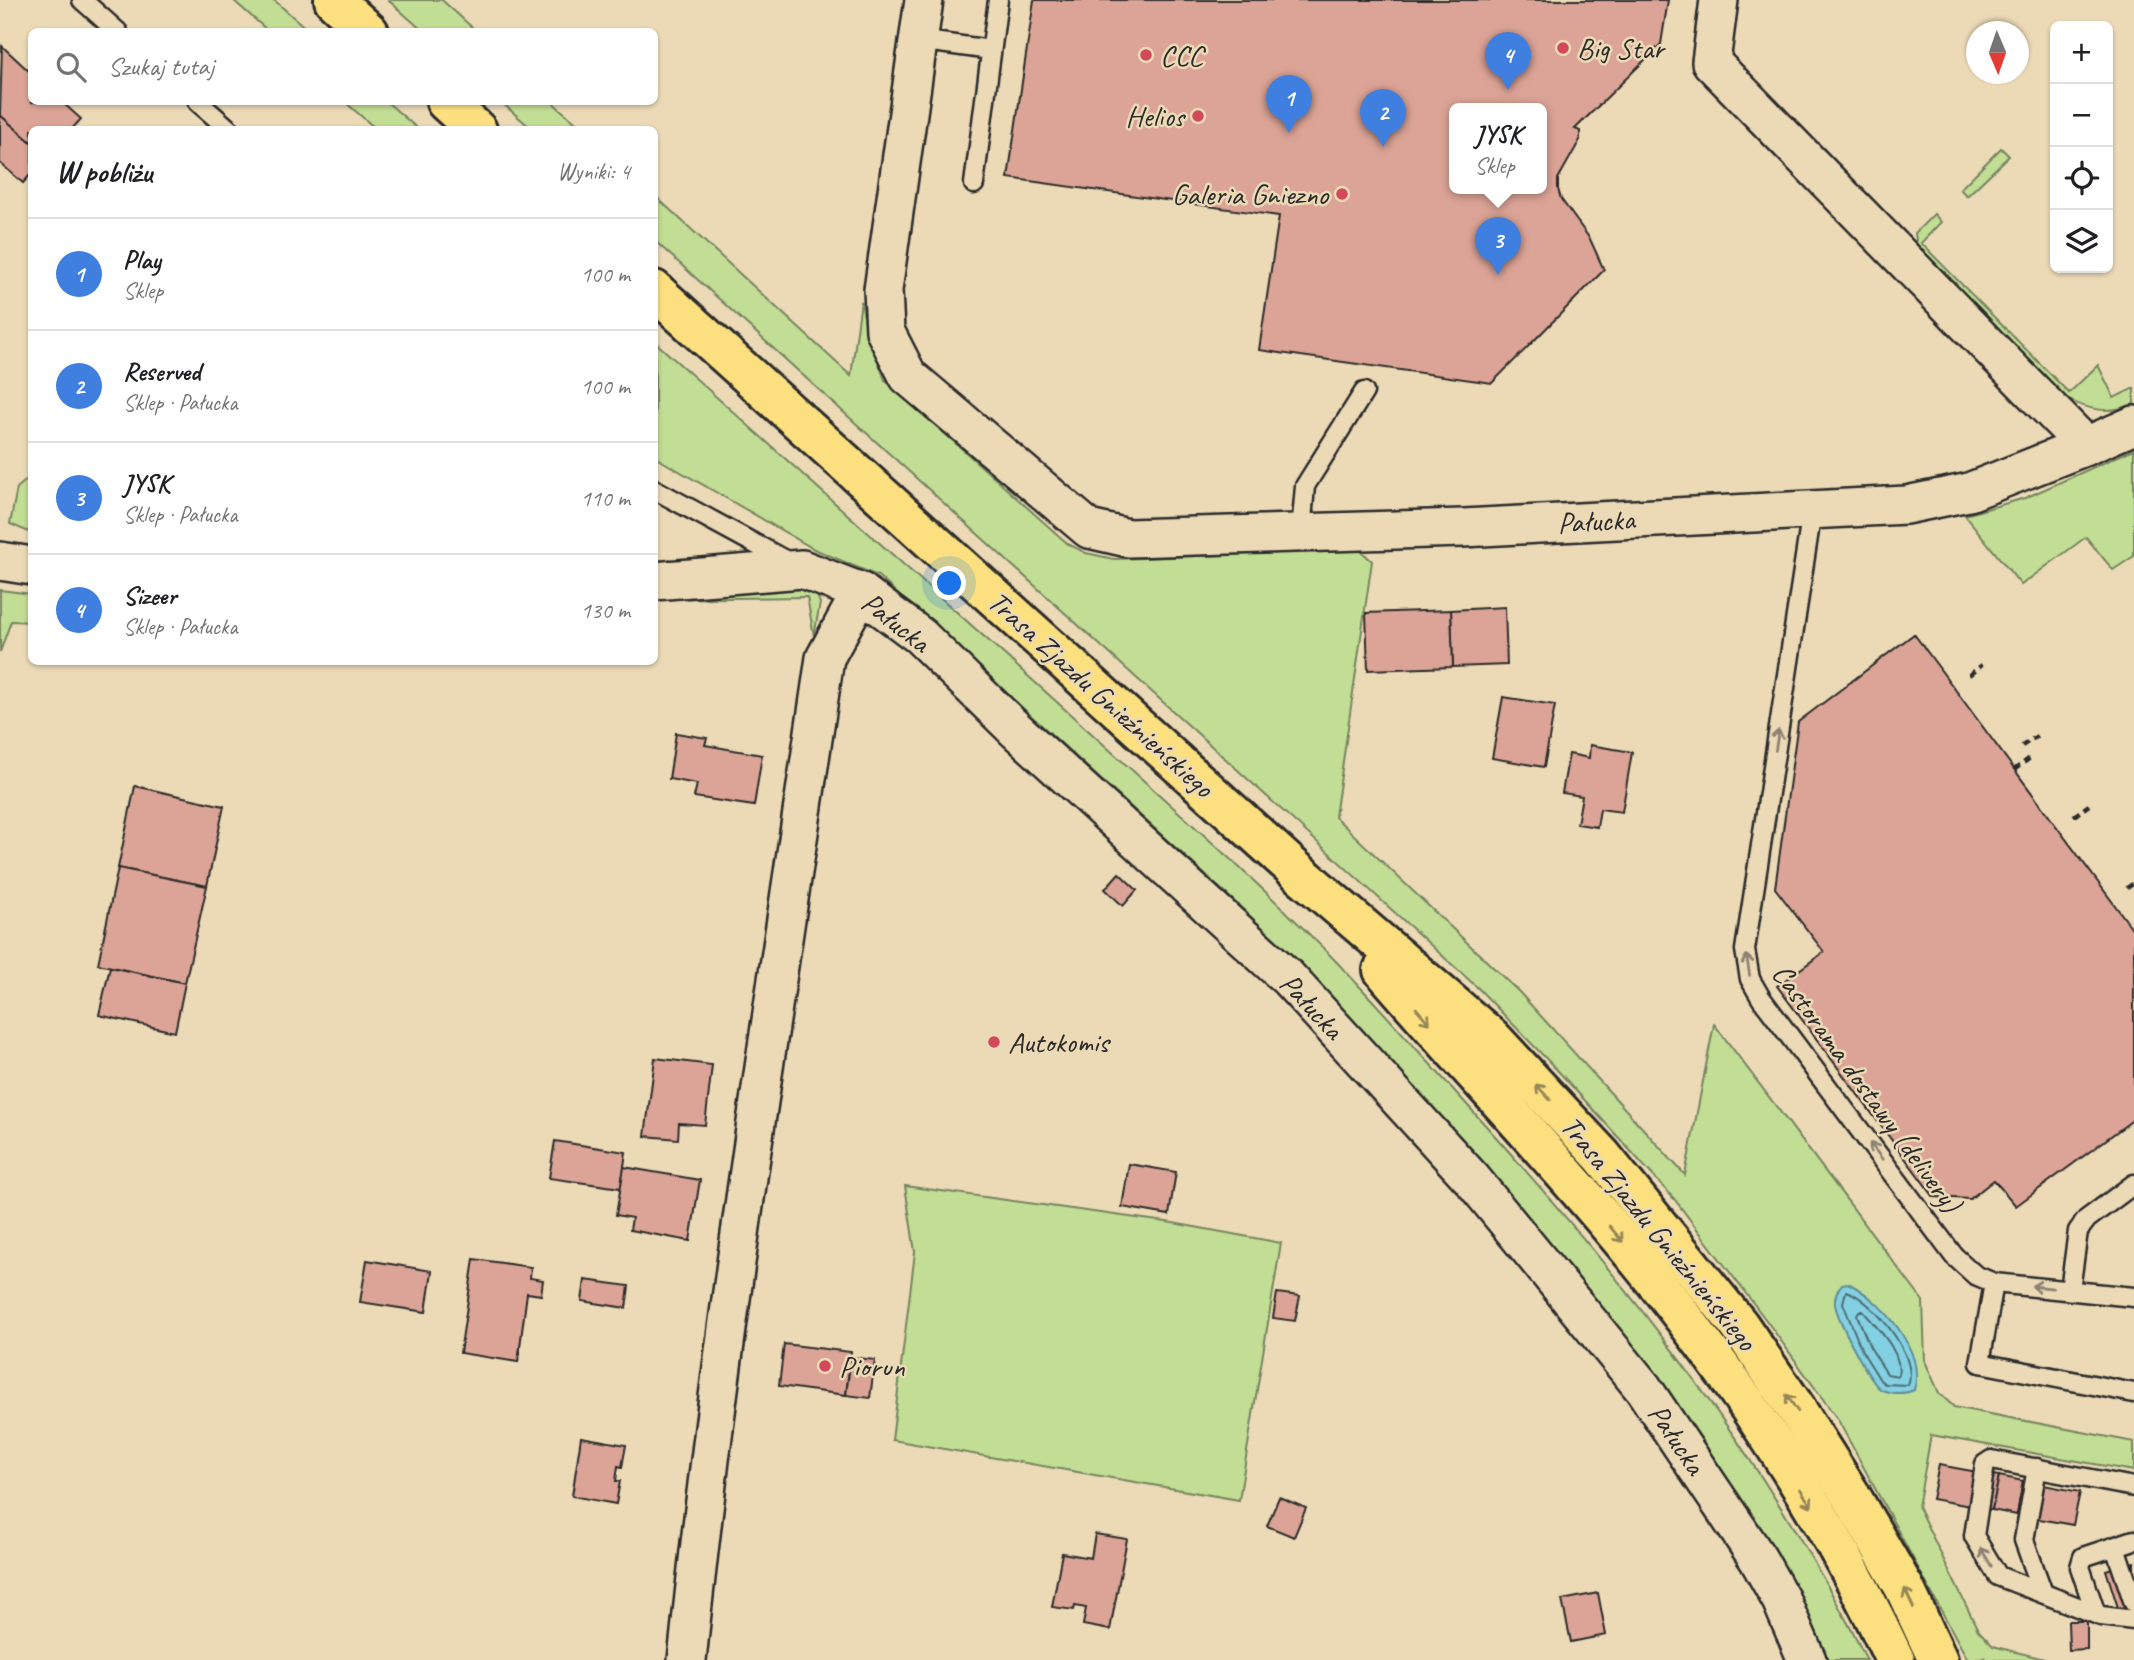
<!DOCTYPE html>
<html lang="pl">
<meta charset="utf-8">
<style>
body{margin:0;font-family:Caveat,sans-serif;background:#f2f2f2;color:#202124}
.controls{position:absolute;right:21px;top:21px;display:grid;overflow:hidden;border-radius:10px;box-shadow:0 2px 5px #0004}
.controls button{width:63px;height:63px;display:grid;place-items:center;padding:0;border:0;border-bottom:2px solid #e0e0e0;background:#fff;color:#202124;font:35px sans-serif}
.compass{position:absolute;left:1966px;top:21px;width:63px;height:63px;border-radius:50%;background:#fff;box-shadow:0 2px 5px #0004;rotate:178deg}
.you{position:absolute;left:950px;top:584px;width:24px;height:24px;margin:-18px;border:5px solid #fff;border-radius:50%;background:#1a73e8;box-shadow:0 0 0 10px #1a73e833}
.badge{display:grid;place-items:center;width:46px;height:46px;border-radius:50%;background:#d1495b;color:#fff;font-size:23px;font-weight:700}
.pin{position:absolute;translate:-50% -58px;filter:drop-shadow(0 2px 4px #0008)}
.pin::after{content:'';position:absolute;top:37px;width:24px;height:21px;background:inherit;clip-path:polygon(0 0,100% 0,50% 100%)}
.popup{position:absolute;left:1449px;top:103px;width:98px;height:91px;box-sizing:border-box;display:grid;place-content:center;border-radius:10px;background:#fff;filter:drop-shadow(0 2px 5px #0005);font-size:23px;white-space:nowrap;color:#757577}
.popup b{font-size:26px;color:#202124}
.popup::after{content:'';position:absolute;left:50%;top:100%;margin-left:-14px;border:14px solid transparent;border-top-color:#fff}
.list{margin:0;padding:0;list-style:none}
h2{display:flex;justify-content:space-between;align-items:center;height:91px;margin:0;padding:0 28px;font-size:30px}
h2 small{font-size:23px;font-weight:400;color:#757577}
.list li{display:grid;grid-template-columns:46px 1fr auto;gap:21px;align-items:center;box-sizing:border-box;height:112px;padding:0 28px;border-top:2px solid #e0e0e0}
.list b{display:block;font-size:26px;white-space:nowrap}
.list p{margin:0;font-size:23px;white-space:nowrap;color:#757577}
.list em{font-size:23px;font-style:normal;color:#757577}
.icon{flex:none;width:38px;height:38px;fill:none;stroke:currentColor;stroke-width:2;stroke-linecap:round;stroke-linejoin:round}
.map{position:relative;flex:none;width:2134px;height:1660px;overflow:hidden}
.search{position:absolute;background:#fff;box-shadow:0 2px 5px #0004;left:28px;top:28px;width:630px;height:77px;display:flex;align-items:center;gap:18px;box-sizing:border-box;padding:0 24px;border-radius:10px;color:#757577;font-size:26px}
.panel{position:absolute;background:#fff;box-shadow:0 2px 5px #0004;left:28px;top:126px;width:630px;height:539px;border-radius:10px}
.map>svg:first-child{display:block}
.green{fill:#c2dd94;stroke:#768460;stroke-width:2}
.water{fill:#83d0e2;stroke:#608e99;stroke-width:2}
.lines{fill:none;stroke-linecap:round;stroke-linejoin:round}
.shore{stroke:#4e6d74;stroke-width:2}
.building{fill:#dca496;stroke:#2b2b2b;stroke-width:2;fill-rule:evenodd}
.service-casing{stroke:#2b2b2b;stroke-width:23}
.minor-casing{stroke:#2b2b2b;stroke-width:42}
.primary-casing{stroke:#2b2b2b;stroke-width:44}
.path{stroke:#2b2b2b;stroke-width:4.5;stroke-dasharray:7 5;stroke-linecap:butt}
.service{stroke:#ecdab7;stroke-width:18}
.minor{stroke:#ecdab7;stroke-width:37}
.primary{stroke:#fce080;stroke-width:38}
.oneway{stroke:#8c8271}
.oneway2{stroke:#948656}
.poi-dot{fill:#d1495b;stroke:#ecdab7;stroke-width:2.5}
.labels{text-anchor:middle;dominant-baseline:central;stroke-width:5;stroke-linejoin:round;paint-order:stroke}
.poi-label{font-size:30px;fill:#2b2b2b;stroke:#ecdab7;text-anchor:start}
.street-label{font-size:30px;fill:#2b2b2b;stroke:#ecdab7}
</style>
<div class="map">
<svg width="2134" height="1660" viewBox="0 0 2134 1660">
<rect width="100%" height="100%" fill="#ecdab7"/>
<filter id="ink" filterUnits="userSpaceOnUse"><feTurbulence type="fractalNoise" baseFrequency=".0143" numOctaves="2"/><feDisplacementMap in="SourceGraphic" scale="14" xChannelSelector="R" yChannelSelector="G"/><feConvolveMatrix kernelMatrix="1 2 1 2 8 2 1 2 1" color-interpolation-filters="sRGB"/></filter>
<g filter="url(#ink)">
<!-- green -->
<g class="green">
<polygon points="233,0 274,0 309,31 268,31"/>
<polygon points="388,0 442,0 476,31 423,31"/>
<polygon points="345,102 387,102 418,129 376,129"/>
<polygon points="501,102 552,102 583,129 532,129"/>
<polygon points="2001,148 2009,156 1967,196 1960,189"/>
<polygon points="654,195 851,376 861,301 866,328 885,380 1068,544 1086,553 1114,559 1360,550 1372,561 1335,817 1519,992 1685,1175 1714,1024 1923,1301 1925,1361 1939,1393 1954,1407 2134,1442 2134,1471 1931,1435 1918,1507 1978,1630 1993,1646 2048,1660 1987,1660 1985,1657 1968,1660 1838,1420 1766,1320 1675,1200 1560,1073 1479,989 655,241"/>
<path d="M1934,214L1941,222L1921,243L2069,393L2098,365L2114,398L2134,388V404C2110,414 2089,411 2066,398L1917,248L1915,233Z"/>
<path d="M655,342C797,468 939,595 1080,723C1162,798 1247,871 1325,950C1372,998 1415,1048 1460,1097C1618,1271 1761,1449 1867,1660H1822L1667,1400L1591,1295L1489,1170L1307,972L1235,902L878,576L814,549L655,457Z"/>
<polygon points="2134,449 2134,556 2113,570 2086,537 2021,585 1965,515 2025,498"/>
<polygon points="31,476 31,533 10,524 17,488"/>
<polygon points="803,587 816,593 820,603 814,636 807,597 655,599 655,588"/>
<polygon points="0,590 31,594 32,622 11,621 0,652"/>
<polygon points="905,1186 1173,1223 1281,1243 1239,1500 892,1440 915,1252"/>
</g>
<!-- water -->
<path class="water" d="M1848,1283C1881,1300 1926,1350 1914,1390C1906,1394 1892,1394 1882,1390C1871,1386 1837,1318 1835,1304C1834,1297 1838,1289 1842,1284Z"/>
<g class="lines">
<!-- shore -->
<g class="shore">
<path d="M1846,1291C1871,1298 1920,1357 1908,1385L1885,1384L1880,1380L1862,1351L1843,1303Z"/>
<path d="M1859,1311H1863C1877,1328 1904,1353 1898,1376L1887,1374L1870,1347L1857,1315Z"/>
</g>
</g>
<!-- building -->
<g class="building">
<path d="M1034,0H1668L1661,44L1575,129L1580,131V140L1558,179V189L1561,199L1590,239L1604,270L1492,383L1259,350L1279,216L1008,178ZM1454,109H1542V189H1454Z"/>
<polygon points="2,46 32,74 32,102 62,102 81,119 71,130 32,130 32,143 0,115"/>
<polygon points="0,115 32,143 32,173 23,183 0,163"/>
<polygon points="1505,607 1507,665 1453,667 1451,610"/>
<polygon points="1451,610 1453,667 1368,670 1366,613"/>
<polygon points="1914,634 2134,931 2134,1119 2016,1206 1994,1180 1970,1199 1934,1197 1777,986 1824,952 1775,888 1798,722"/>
<polygon points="1503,697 1555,705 1544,767 1492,758"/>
<polygon points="676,733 707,738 705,745 762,755 754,806 694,797 697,784 669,779"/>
<polygon points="1590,745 1632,752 1622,812 1600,809 1597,827 1577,824 1582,796 1562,793 1569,754 1589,758"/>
<polygon points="135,786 224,806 207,886 118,868"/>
<polygon points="118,868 207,886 185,983 98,964"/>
<polygon points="1119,873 1137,890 1123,906 1105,889"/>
<polygon points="110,967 185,983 175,1032 99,1015"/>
<polygon points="655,1058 712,1065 705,1125 679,1123 678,1139 645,1136"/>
<polygon points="555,1141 626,1152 621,1188 549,1178"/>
<polygon points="1129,1164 1176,1172 1169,1215 1122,1207"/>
<polygon points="624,1167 700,1180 690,1241 630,1230 632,1218 616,1215"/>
<polygon points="474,1259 531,1267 530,1278 543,1280 541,1295 527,1293 518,1362 460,1353"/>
<polygon points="367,1260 432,1271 426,1312 360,1302"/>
<polygon points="585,1280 629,1286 626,1308 582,1301"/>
<polygon points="1277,1293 1300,1296 1295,1321 1273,1318"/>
<polygon points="784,1344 851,1352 846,1395 779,1386"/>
<polygon points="851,1357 875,1360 870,1398 846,1395"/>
<polygon points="581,1437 626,1445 622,1467 618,1466 616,1481 620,1481 616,1504 572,1496"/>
<polygon points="1939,1465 1999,1476 1992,1510 1932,1499"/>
<polygon points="1999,1476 2023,1481 2017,1515 1992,1510"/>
<polygon points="2023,1481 2080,1492 2073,1525 2017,1515"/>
<polygon points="1279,1497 1306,1508 1294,1537 1267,1526"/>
<polygon points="1095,1534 1127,1539 1110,1630 1083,1625 1086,1608 1075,1606 1074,1610 1052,1607 1062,1553 1091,1558"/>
<polygon points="2134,1562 2134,1610 2120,1614 2106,1570"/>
<polygon points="1598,1593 1606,1635 1571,1642 1562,1600"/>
<polygon points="2068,1621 2087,1621 2087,1649 2069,1650"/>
</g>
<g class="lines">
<defs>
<g id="service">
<polyline points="82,0 118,32"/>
<polyline points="918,40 991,50"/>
<polyline points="198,102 230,130"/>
<polyline points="974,184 998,0"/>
<polyline points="654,489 792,564"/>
<polyline points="1812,511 1745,950 1750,979 1761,998 1954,1256 1975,1275 1994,1283 2134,1297"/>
<polyline points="1301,532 1305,486 1364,392"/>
<polyline points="1994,1283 1980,1363 2134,1393"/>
<polyline points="2070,1290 2078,1231 2087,1219 2134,1184"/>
<polyline points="2037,1468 2024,1540 2043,1593"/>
<polyline points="2134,1487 1991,1460 1985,1464 1974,1536 1998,1576 2101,1616 2134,1620"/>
<polyline points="2115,1547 2134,1603"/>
<polyline points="2096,1614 2080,1567 2083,1557 2134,1540"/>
</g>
<g id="minor">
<polyline points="924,0 883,290 885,331 908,376 1089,529 1128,538 1463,528 1906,505 1969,492 2086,446 2134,425"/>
<polyline points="1719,0 1711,62 2086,446"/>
<polyline points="0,561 32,566"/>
<polyline points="654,581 802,569 861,592 920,636 1015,729 1288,978 1472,1179 1643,1388 1758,1559 1781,1600 1807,1660"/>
<path d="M687,1660C722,1325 776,991 825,658L861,592"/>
</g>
<g id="primary">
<polyline points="334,0 369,32"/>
<polyline points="446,102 477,130"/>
<polyline points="654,290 1298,872 1492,1038 1602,1156 1739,1325 1797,1410 1850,1494 1904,1587 1938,1660"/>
<path d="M1383,970C1467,1068 1557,1160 1638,1260C1738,1382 1829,1517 1895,1660"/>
</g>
</defs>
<!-- service casing -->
<use href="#service" class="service-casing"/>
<!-- minor casing -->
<use href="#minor" class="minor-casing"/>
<!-- primary casing -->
<use href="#primary" class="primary-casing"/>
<!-- path -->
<g class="path">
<polyline points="1969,675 1982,665"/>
<polyline points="2022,746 2037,736"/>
<polyline points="2014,770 2030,758"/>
<polyline points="2074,816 2089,805"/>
<polyline points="2127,888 2134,883"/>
</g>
<!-- service -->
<use href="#service" class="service"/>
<!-- minor -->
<use href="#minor" class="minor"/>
<!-- primary -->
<use href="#primary" class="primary"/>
</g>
<!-- one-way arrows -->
<defs><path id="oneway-shaft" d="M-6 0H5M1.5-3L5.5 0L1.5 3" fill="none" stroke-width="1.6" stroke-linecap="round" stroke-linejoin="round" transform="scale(1.75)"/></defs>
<g class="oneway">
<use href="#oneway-shaft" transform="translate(1777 740) rotate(-81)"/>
<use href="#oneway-shaft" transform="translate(1748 965) rotate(-99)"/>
<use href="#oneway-shaft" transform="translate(1876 1151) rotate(-127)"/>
<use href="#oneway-shaft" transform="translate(2042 1287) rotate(-174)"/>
<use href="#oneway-shaft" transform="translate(1986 1557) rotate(-121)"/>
</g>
<g class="oneway2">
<use href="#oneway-shaft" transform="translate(1423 1016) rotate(49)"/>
<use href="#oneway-shaft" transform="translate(1543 1092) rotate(-133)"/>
<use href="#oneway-shaft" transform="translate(1616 1234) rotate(50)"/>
<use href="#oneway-shaft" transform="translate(1792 1403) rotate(-124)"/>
<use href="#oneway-shaft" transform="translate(1806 1498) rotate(58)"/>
<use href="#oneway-shaft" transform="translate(1909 1598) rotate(-115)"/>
</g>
</g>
<!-- markers -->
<g class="poi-dot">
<circle cx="1563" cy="48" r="7"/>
<circle cx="1146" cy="55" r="7"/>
<circle cx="1198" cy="116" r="7"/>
<circle cx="1342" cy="194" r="7"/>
<circle cx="994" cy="1042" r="7"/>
<circle cx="825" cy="1366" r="7"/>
</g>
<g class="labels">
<!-- poi labels -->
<g class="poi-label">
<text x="1577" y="48">Big Star</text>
<text x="1160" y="55">CCC</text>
<text x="1184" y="116" text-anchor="end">Helios</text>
<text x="1328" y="194" text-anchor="end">Galeria Gniezno</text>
<text x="1008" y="1042">Autokomis</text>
<text x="839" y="1366">Piorun</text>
</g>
<!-- street labels -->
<g class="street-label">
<text transform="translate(1596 521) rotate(-3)">Pałucka</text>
<text transform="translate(896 622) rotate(38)">Pałucka</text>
<text transform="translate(1101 694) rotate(42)">Trasa Zjazdu Gnieźnieńskiego</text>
<text transform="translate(1312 1006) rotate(47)">Pałucka</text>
<text transform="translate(1867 1088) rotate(54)">Castorama dostawy (delivery)</text>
<text transform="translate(1659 1233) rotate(51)">Trasa Zjazdu Gnieźnieńskiego</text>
<text transform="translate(1677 1439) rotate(56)">Pałucka</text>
</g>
</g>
</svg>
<div class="controls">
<button>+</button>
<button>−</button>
<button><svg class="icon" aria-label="locate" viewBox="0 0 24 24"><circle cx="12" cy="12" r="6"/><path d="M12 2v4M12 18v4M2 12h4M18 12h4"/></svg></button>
<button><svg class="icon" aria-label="layers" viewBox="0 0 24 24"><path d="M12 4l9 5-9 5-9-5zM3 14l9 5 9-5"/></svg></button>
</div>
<svg class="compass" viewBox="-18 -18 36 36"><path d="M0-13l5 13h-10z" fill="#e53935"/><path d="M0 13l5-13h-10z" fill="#757577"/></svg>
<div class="you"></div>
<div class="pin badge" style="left:1289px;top:133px;background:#3f7fe0">1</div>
<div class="pin badge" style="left:1383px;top:147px;background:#3f7fe0">2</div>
<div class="pin badge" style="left:1498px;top:275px;background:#3f7fe0">3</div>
<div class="popup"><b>JYSK</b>Sklep</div>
<div class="pin badge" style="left:1508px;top:90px;background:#3f7fe0">4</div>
<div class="search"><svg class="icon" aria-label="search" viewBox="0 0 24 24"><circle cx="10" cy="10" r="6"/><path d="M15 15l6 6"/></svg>Szukaj tutaj</div>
<section class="panel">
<h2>W pobliżu<small>Wyniki: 4</small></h2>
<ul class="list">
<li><span class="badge" style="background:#3f7fe0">1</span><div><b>Play</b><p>Sklep</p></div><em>100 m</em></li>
<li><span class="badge" style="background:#3f7fe0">2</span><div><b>Reserved</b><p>Sklep · Pałucka</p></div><em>100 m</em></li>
<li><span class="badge" style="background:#3f7fe0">3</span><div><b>JYSK</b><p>Sklep · Pałucka</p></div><em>110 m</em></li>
<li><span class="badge" style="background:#3f7fe0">4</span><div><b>Sizeer</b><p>Sklep · Pałucka</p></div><em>130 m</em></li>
</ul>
</section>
</div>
